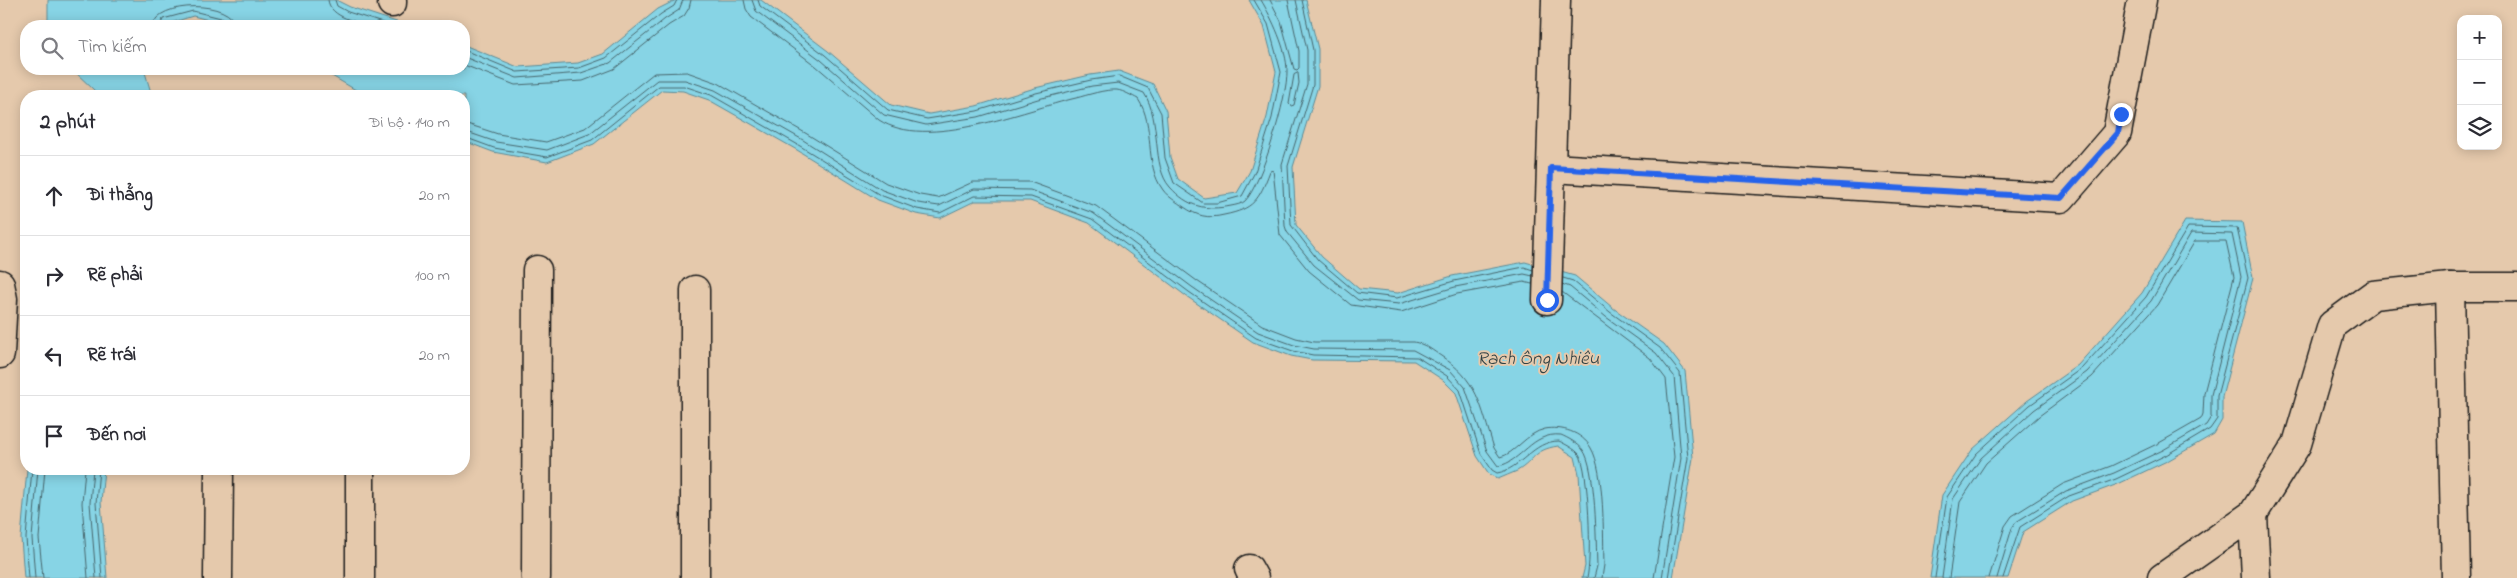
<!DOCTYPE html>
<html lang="vi">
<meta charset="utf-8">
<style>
body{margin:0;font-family:"Indie Flower",sans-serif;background:#f2f2f3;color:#2b2b33}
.controls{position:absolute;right:15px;top:15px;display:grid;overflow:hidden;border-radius:10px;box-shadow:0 2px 12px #0003}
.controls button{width:45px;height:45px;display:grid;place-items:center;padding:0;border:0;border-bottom:1px solid #e1e1e2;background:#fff;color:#2b2b33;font:25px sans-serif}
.stop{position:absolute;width:15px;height:15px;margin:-11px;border:4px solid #2563eb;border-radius:50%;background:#fff}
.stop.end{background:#2563eb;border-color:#fff;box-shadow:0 1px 5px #0008}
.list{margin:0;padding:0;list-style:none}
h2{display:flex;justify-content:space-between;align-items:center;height:65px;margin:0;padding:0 20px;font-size:21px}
h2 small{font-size:16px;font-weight:400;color:#7c7c81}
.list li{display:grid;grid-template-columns:32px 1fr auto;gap:15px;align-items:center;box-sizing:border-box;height:80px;padding:0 20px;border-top:1px solid #e1e1e2}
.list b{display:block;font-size:19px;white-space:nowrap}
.list em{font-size:16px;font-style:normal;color:#7c7c81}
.icon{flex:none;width:28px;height:28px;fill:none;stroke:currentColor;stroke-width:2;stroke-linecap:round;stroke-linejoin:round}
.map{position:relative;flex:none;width:2517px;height:578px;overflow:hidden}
.search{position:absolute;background:#fff;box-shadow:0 2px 12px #0003;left:20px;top:20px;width:450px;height:55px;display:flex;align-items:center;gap:12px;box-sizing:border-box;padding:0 18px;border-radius:20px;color:#7c7c81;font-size:19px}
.panel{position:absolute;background:#fff;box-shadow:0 2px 12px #0003;left:20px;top:90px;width:450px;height:385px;border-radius:20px}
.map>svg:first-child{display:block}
.water{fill:#87d4e5;stroke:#5c8a95}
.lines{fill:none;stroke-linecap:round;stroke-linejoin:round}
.shore{stroke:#47666c;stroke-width:1}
.street-casing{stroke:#1c1c1c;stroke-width:31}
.street{stroke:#e5c9ac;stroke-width:28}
.route{stroke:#2563eb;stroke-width:6}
.labels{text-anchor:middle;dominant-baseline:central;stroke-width:4;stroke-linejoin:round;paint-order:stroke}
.water-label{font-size:19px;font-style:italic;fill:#314144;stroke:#e5c9ac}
</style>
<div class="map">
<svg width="2517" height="578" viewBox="0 0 2517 578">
<rect width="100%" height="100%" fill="#e5c9ac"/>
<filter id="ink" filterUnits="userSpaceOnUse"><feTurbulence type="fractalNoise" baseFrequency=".02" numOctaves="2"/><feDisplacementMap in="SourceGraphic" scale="10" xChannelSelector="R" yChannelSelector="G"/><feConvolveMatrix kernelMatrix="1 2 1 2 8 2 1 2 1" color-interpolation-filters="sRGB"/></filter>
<g filter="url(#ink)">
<!-- water -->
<g class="water">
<polygon points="48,0 336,0 350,7 409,26 232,26 193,16 161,26 48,26"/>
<path d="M676,0H761L828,51L891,105L929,114L976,106L1035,88L1090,75L1119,71L1153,84L1166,111L1170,157L1178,179L1204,198L1237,193L1250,171L1267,117L1276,72L1264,26L1249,0H1306L1318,49V86L1293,167L1296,225L1322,257L1359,289L1398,293L1452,276L1525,262L1575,276L1613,308L1664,344L1685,371L1693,458L1673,578H1582L1585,566L1579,474L1575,457L1558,446C1532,450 1535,461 1517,471C1511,474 1504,476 1498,479L1489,474L1477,456L1456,393L1443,380L1414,361L1312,360L1291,356L1253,342L1186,296L1089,223L1030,201H975L940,218L916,214L878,200L797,150L709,100L683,91L662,90L594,144L547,162L493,152L464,141V96H366L320,69H464V45L518,67L578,63L603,54L658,9Z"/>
<polygon points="72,69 144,69 152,96 97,96 95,91"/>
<polygon points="2185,221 2242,222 2253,278 2222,397 2222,420 2214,434 2169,460 2118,484 2072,501 2023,532 2008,578 1930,578 1942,495 1972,450 2027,401 2078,365 2142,293"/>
<polygon points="27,469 104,469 101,502 107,578 24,578 21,538"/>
</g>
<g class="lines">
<!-- shore -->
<g class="shore">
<path d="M328,0C330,18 358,22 372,26"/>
<polyline points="335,0 337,6 348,12 392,26"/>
<path d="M744,0L746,9L751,17L816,66L879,120C927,151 1024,110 1076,98C1088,95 1105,89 1117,90C1124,91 1132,96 1138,99C1156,126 1143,163 1163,190C1168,197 1177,202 1184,207C1197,216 1208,219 1224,215C1254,209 1259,200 1270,171L1273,170L1280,235L1309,271L1351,305L1401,312L1457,294L1524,282L1532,284"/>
<path d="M752,0L756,11L821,60L884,115L926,125L978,117L1038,99L1092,86L1118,83L1144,93C1162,121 1151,166 1170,187C1188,207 1206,211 1231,206C1236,205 1242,204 1245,201C1262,184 1288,95 1287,71C1287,50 1272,18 1261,0"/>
<polyline points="758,0 760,6 825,55 888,110 927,119 977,111 1036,93 1091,80 1119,76 1148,88 1161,113 1165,158 1174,183 1203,203 1217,203 1242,196 1255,172 1272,118 1281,72 1268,24 1254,0"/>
<polyline points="1270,0 1281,21 1294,69 1297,70 1299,68 1299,51 1288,0"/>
<polyline points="1296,0 1307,50 1307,84 1282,164 1285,226 1287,232 1314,265 1358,300 1399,304 1455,287 1524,274 1533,276"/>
<polyline points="1302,0 1313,50 1313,85 1288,166 1291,225 1318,260 1357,293 1397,298 1454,281 1524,267 1533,270"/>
<path d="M153,26C155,0 234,0 235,26"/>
<polyline points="160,26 163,19 193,11 225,19 229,26"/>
<polyline points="464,50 517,72 579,68 606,58 661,14 674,6 677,0"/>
<polyline points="464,57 517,78 581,73 610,63 665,19 679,10 683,0"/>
<polyline points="464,65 515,85 583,81 614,69 669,25 684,16 689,8 691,0"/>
<polygon points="1298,73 1299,83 1294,105 1291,106 1289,104 1294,75"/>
<path d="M464,123L498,134L546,142L585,128L654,73L687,72L718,83L807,134L886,183L920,195L938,198L973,182H1030L1096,206L1197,281L1262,325L1296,338L1314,342H1414C1424,344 1431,349 1438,354C1479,380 1480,405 1494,448L1500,457C1515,454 1526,433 1545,429C1561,426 1582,432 1591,448C1605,472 1603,536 1604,565L1602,578"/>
<path d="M464,131L496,142L547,150L589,134L657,80H685L715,90L803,140L882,190L918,203L939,206L974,189L1030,190L1093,213L1192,287L1258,332L1294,345L1314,349L1413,350L1450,370L1465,387L1487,451L1498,466C1522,462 1531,432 1561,435C1568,438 1579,444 1583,450C1596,467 1596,542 1597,566L1594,578"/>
<path d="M464,137L494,148L547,157L592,140L659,86H684L711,95L800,146L880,195L917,209L940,213L974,196L1031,197L1092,219L1189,292L1256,338L1293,351L1313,355L1417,357L1447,376L1460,390L1481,454L1492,470L1497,473C1522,469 1532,441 1559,441C1565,444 1575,449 1579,454C1589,468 1592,560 1587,578"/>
<polyline points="1563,278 1573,281 1610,312 1660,348 1680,373 1688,458 1668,578"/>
<polyline points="1562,284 1570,287 1606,317 1656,353 1674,376 1681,458 1662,578"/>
<polyline points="1562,292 1650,358 1666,379 1674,457 1654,578"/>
<polyline points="85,469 82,503 88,578"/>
<polyline points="93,469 90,503 96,578"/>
<polyline points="99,469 96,503 102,578"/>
<polyline points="29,578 26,538 32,469"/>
<polyline points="35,578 32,538 38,469"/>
<polyline points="43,578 39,538 45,469"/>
<polyline points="1935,578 1947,497 1976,454 2030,405 2082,368 2146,297 2188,227 2237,228 2248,278 2217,396 2217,419 2210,429 2166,455 2116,479 2069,496 2020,527 2003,578"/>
<polyline points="1942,578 1953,499 1981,458 2034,410 2087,372 2151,301 2191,233 2232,234 2241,277 2211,395 2211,417 2206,425 2163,450 2114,473 2066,491 2016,522 2012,528 1997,578"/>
<polyline points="1949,578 1960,502 1986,463 2039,416 2092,377 2157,305 2195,241 2226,241 2234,277 2204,393 2203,414 2201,419 2159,443 2111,466 2063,484 2012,516 2005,526 1989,578"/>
</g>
<defs>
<g id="street">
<polyline points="392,3 392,0"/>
<polyline points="1551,168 2061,198 2117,133 2142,0"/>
<polyline points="0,284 3,299 0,354"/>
<polyline points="2450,287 2456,578"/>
<polyline points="695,290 695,578"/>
<polyline points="1547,300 1556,0"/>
<polyline points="2253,514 2256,578"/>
<polyline points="1249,569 1254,578"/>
<polyline points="218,578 219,469"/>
<polyline points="360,578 360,469"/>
<polyline points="536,578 537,270"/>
<polyline points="2162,578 2253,514 2297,444 2332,325 2373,295 2450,287 2517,287"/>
</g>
</defs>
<!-- street casing -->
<use href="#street" class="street-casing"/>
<!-- street -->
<use href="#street" class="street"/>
</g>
</g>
<g class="lines" filter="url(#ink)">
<!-- route -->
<polyline class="route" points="1547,300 1551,168 2061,198 2118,133 2121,114"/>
</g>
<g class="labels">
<!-- water labels -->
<g class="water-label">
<text x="1538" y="359">Rạch Ông Nhiêu</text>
</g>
</g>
</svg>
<div class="controls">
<button>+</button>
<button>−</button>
<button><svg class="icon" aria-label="layers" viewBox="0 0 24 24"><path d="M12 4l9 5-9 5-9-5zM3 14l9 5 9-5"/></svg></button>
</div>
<div class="stop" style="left:1547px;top:300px"></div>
<div class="stop end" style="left:2121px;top:114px"></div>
<div class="search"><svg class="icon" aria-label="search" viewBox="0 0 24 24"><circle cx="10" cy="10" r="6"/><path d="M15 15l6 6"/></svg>Tìm kiếm</div>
<section class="panel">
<h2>2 phút<small>Đi bộ · 140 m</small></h2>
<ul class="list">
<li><svg class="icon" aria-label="ahead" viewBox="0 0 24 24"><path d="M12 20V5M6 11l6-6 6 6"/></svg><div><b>Đi thẳng</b></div><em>20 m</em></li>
<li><svg class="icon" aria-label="right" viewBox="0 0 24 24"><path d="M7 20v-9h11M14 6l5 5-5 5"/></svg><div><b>Rẽ phải</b></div><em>100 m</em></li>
<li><svg class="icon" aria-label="left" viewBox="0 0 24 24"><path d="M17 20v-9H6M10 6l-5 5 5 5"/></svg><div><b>Rẽ trái</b></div><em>20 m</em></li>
<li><svg class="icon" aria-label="arrive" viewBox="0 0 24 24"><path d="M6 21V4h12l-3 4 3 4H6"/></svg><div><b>Đến nơi</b></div></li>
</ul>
</section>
</div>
